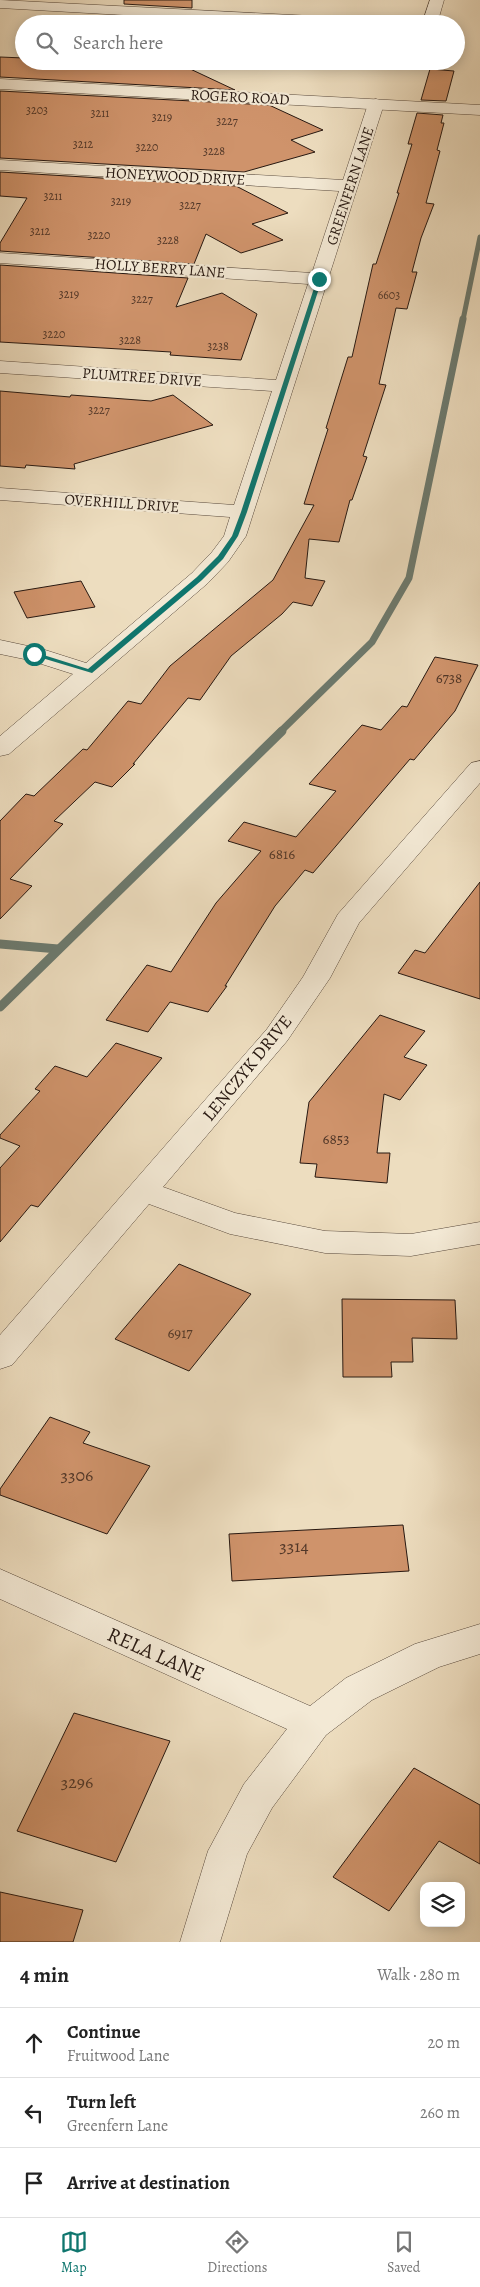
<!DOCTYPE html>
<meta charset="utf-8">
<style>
body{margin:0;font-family:Alegreya,serif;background:#f2f2f2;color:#222}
.controls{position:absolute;right:15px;bottom:15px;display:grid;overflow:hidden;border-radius:10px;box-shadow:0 2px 12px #0003}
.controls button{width:45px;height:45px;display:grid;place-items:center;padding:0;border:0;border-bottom:1px solid #e0e0e0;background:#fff;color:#222;font:25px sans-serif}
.stop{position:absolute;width:15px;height:15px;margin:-11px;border:4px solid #0f766e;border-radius:50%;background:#fff}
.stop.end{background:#0f766e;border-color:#fff;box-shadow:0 1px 5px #0008}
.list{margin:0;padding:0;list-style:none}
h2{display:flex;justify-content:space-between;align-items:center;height:65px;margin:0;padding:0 20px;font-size:21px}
h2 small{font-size:16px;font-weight:400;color:#767676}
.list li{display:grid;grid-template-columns:32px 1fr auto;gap:15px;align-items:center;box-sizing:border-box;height:70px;padding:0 20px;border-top:1px solid #e0e0e0}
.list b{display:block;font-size:19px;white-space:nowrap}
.list p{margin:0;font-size:16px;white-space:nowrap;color:#767676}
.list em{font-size:16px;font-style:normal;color:#767676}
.icon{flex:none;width:28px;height:28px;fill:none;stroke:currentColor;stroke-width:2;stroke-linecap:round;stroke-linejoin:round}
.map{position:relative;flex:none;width:480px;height:1942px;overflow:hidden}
.search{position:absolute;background:#fff;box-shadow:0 2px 12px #0003;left:15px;right:15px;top:15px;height:55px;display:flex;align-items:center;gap:12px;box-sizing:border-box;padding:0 18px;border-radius:28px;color:#767676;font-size:19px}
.sheet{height:275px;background:#fff}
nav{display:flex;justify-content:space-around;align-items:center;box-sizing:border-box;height:70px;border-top:1px solid #e0e0e0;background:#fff;font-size:14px;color:#767676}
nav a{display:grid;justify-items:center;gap:2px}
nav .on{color:#0f766e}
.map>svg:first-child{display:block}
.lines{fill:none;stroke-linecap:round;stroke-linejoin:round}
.stream-far2{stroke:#6c7a6f;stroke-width:5}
.stream-far1{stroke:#6c7a6f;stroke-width:7}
.stream{stroke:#6c7a6f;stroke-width:9}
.building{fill:#cf936b;stroke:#271811}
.minor-casing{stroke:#58493c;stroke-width:1}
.tertiary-casing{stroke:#58493c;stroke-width:1}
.minor{fill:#f3e9d5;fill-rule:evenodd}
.tertiary{fill:#f3e9d5;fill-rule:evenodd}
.route{fill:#0f766e}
.labels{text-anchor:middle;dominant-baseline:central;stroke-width:4.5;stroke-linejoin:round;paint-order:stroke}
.far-number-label{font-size:12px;fill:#513728}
.far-street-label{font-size:15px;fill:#271811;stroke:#f3e9d5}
.number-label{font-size:15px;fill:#513728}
.street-label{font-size:18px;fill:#271811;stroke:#f3e9d5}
.near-number-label{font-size:18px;fill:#513728}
.near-street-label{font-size:21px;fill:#271811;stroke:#f3e9d5}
</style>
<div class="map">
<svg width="480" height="1942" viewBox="0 0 480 1942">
<rect width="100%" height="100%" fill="#edddbf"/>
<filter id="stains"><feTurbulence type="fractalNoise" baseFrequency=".004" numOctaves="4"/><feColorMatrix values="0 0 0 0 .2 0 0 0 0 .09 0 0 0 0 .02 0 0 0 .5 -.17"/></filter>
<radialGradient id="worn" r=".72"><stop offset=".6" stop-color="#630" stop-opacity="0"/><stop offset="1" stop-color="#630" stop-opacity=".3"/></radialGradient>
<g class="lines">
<!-- stream-far2 -->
<polyline class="stream-far2" points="463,320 480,237"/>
<!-- stream-far1 -->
<polyline class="stream-far1" points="280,732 372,642 409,578 463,319"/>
<!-- stream -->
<g class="stream">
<polyline points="0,944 58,949"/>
<polyline points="0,1007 282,731"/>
</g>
</g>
<!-- building -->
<g class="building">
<polygon points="124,0 192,0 192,8 124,4"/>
<polygon points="124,17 191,21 191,24 124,24"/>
<polygon points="0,57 24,58 24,61 100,61 186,67 235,90 0,77"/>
<polygon points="430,69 454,71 446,101 421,100"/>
<polygon points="0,91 269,105 323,130 291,140 315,152 244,172 0,158"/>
<polygon points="417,113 443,115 441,123 444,123 437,150 440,151 426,203 434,204 421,238 412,272 417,272 407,309 396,308 379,384 386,385 363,456 367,457 352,500 350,500 339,542 309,539 305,578 325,581 312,606 293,602 282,614 231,656 200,700 188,698 133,764 135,764 112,787 95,782 54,821 63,824 10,879 32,886 0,919 0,821 26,794 34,796 83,749 87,750 128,701 141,704 170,666 273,580 314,505 304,504 328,429 326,428 348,357 352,357 373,264 376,264 399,193 397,193 412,144 408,144"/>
<polygon points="0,172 236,186 288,213 252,224 283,240 241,253 206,234 194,264 0,251 0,243 27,198 0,196"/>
<polygon points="0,265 188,278 176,307 222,293 257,314 241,360 170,355 171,352 0,342"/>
<polygon points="0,391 70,397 71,395 151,401 173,395 213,425 74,464 75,469 26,465 25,468 0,466"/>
<polygon points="81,581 95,607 27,618 14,592"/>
<polygon points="435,657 478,665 455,711 414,760 410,759 313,873 305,870 275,906 225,986 227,986 208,1012 170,1002 148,1032 106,1020 147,965 171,972 216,903 261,851 228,841 244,822 296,837 336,791 309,784 362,725 381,730 402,706 407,707"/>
<polygon points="480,882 480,999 398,973 415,950 425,953"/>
<polygon points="380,1015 425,1031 404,1057 427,1065 400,1100 384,1094 377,1153 390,1153 387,1183 315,1177 317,1164 300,1163 309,1102"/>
<polygon points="116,1043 162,1058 38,1207 31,1205 0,1242 0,1168 20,1146 0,1138 0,1135 40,1091 35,1089 55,1066 87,1077"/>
<polygon points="179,1264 251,1294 189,1371 115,1339"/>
<polygon points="342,1299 455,1300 457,1339 412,1338 413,1362 391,1362 392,1377 343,1377"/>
<polygon points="50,1417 90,1432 83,1443 150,1466 107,1534 0,1495 0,1489"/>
<polygon points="403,1525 409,1571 232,1581 229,1534"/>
<polygon points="74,1713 170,1741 116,1862 17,1831"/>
<polygon points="414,1768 480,1805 480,1864 439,1841 389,1911 333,1877"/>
<polygon points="0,1892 83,1910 73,1942 0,1942"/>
</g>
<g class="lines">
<defs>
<g id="minor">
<polygon points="0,0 370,19 377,24 282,24 0,8"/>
<polygon points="430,0 444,0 437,24 422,24"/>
<polygon points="376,99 382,101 384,104 246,536 228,562 208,583 9,754 0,756 0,736 73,674 29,660 0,654 0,640 42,649 86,663 192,573 212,552 224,536 230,517 0,500 0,488 234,505 272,391 0,373 0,361 276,380 308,284 0,263 0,253 312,273 339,191 0,170 0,160 343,180 368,104 370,101"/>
<polygon points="480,761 480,783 359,923 330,978 287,1041 163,1187 235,1213 325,1231 411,1234 480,1222 480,1244 411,1256 325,1253 230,1234 149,1204 12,1365 0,1369 0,1335 267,1029 303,977 338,914 471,763"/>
<polygon points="0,1569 310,1706 346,1678 415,1644 480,1624 480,1654 439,1667 372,1700 326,1735 272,1808 247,1854 220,1942 180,1942 208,1851 244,1784 287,1729 0,1599"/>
</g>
<polygon id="tertiary" points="0,79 480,105 480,115 0,89"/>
</defs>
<!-- minor casing -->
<use href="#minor" class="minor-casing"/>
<!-- tertiary casing -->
<use href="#tertiary" class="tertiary-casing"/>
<!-- minor -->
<use href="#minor" class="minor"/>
<!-- tertiary -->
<use href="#tertiary" class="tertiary"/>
</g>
<!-- route -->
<polygon class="route" points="319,277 322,279 247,512 238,536 223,559 202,580 92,673 32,655 31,654 34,652 88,669 197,577 218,556 232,536 241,512 317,279"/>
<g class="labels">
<!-- far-number labels -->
<g class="far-number-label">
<text x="37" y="110">3203</text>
<text x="100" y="113">3211</text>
<text x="162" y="117">3219</text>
<text x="227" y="121">3227</text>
<text x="83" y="144">3212</text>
<text x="147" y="147">3220</text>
<text x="214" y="151">3228</text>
<text x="53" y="196">3211</text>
<text x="121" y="201">3219</text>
<text x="190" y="205">3227</text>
<text x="40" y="231">3212</text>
<text x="99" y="235">3220</text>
<text x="168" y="240">3228</text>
<text x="69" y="294">3219</text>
<text x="389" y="295">6603</text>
<text x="142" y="299">3227</text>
<text x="54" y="334">3220</text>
<text x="130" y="340">3228</text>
<text x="218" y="346">3238</text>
<text x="99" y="410">3227</text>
</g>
<!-- far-street labels -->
<g class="far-street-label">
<text transform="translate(240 97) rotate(3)">ROGERO ROAD</text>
<text transform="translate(175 176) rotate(3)">HONEYWOOD DRIVE</text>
<text transform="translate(350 186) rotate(-72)">GREENFERN LANE</text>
<text transform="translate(160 268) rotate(4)">HOLLY BERRY LANE</text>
<text transform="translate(142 377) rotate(4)">PLUMTREE DRIVE</text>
<text transform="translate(122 503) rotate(4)">OVERHILL DRIVE</text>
</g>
<!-- number labels -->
<g class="number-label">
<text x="449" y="678">6738</text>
<text x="282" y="854">6816</text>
<text x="336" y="1139">6853</text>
<text x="180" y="1333">6917</text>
</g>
<!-- street labels -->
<g class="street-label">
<text transform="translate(247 1068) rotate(-51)">LENCZYK DRIVE</text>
</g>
<!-- near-number labels -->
<g class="near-number-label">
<text x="77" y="1475">3306</text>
<text x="294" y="1546">3314</text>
<text x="77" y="1782">3296</text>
</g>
<!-- near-street labels -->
<g class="near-street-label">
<text transform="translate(156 1654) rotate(24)">RELA LANE</text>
</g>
</g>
<rect width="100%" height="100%" filter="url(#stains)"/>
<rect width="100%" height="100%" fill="url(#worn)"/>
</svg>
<div class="controls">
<button><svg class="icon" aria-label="layers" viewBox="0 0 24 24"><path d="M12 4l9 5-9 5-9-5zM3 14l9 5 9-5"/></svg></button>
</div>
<div class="stop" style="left:34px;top:654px"></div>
<div class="stop end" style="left:319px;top:279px"></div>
<div class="search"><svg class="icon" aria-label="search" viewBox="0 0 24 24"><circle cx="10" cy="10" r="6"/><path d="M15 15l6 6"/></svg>Search here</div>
</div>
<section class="sheet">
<h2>4 min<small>Walk · 280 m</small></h2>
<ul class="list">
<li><svg class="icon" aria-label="ahead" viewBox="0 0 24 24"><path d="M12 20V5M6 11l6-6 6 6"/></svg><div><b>Continue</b><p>Fruitwood Lane</p></div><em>20 m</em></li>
<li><svg class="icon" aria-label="left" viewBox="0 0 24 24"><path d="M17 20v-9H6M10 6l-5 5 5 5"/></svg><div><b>Turn left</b><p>Greenfern Lane</p></div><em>260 m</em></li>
<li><svg class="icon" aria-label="arrive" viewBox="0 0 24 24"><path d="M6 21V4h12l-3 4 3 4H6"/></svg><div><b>Arrive at destination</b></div></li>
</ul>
</section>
<nav>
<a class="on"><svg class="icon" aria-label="map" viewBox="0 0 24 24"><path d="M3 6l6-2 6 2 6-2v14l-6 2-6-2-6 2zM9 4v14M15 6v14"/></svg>Map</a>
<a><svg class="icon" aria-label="directions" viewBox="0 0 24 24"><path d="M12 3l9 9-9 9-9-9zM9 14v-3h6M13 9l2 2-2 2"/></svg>Directions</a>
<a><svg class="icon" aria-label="saved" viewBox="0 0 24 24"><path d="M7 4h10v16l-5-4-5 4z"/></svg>Saved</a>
</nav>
